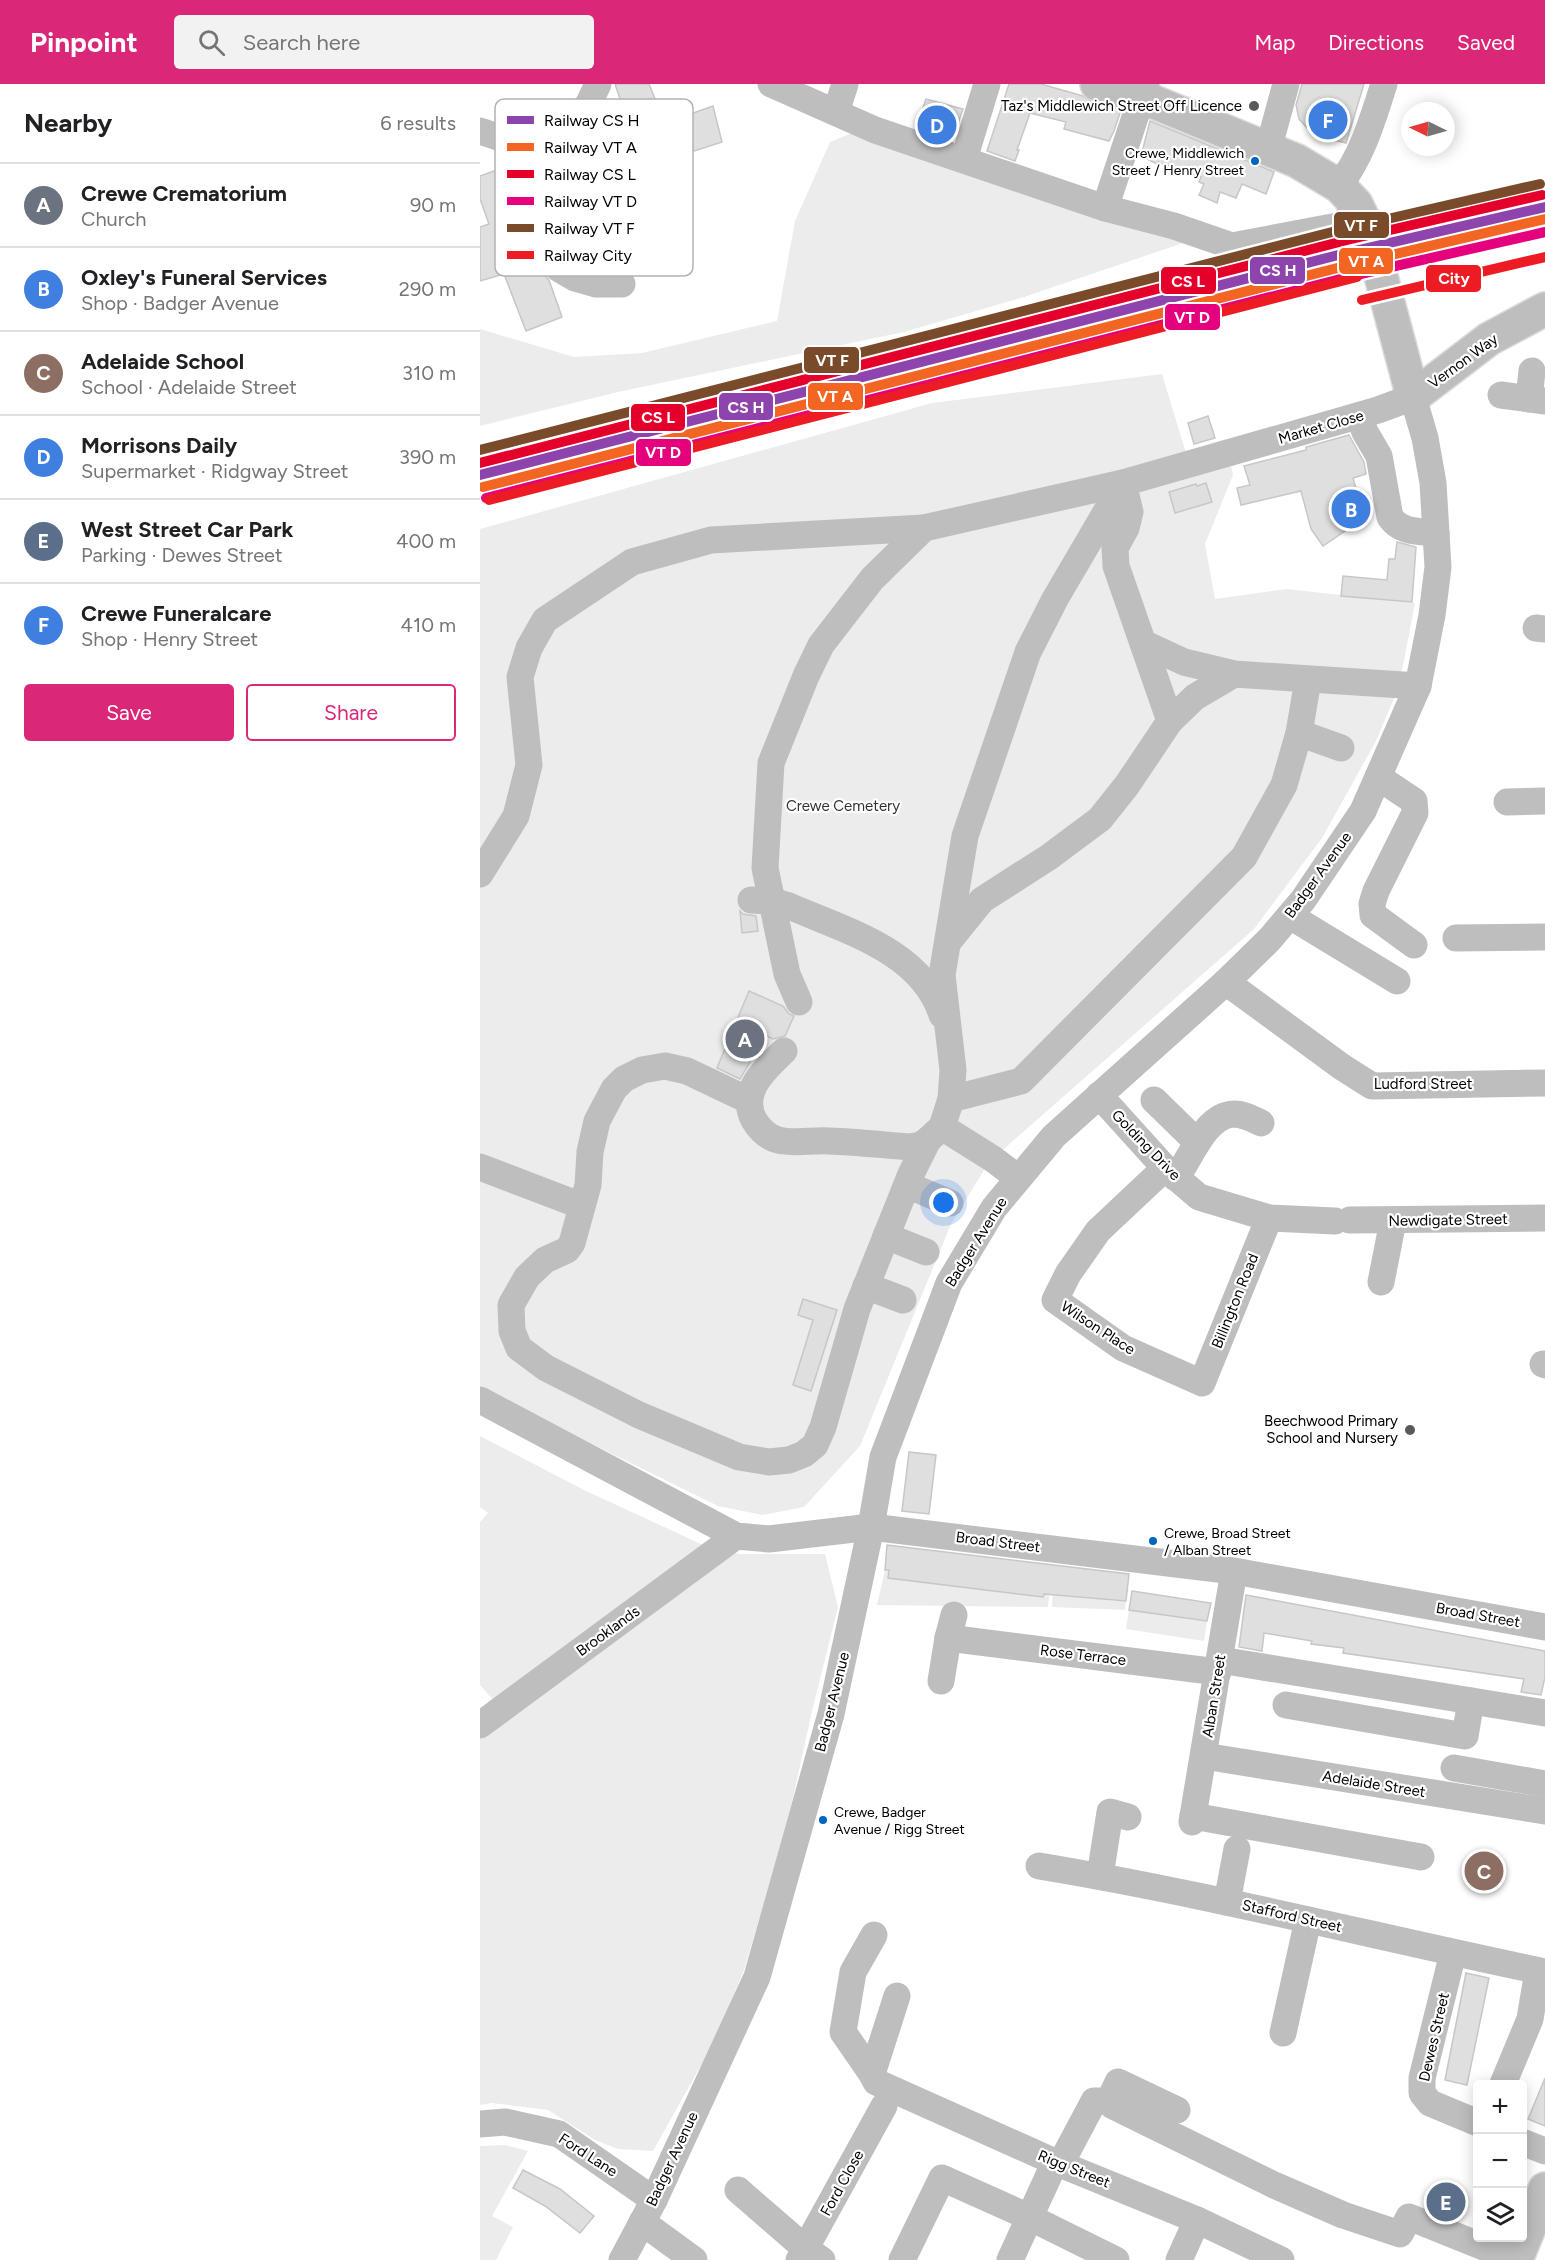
<!DOCTYPE html>
<meta charset="utf-8">
<style>
body{margin:0;font-family:Figtree,sans-serif;background:#f2f2f2;color:#202124}
.controls{position:absolute;right:18px;bottom:18px;display:grid;overflow:hidden;border-radius:6px;box-shadow:0 3px 15px #0003}
.controls button{width:54px;height:54px;display:grid;place-items:center;padding:0;border:0;border-bottom:2px solid #e0e0e0;background:#fff;color:#202124;font:30px sans-serif}
.compass{position:absolute;left:921px;top:18px;width:54px;height:54px;border-radius:50%;background:#fff;box-shadow:0 3px 15px #0003;rotate:275deg}
.you{position:absolute;left:464px;top:1119px;width:21px;height:21px;margin:-15px;border:4px solid #fff;border-radius:50%;background:#1a73e8;box-shadow:0 0 0 9px #1a73e833}
.badge{display:grid;place-items:center;width:39px;height:39px;border-radius:50%;background:#db2777;color:#fff;font-size:20px;font-weight:700}
.pin{position:absolute;translate:-50% -50%;border:3px solid #fff;box-shadow:0 2px 6px #0006}
.list{margin:0;padding:0;list-style:none}
h2{display:flex;justify-content:space-between;align-items:center;height:78px;margin:0;padding:0 24px;font-size:26px}
h2 small{font-size:20px;font-weight:400;color:#757577}
.list li{display:grid;grid-template-columns:39px 1fr auto;gap:18px;align-items:center;box-sizing:border-box;height:84px;padding:0 24px;border-top:2px solid #e0e0e0}
.list b{display:block;font-size:22px;white-space:nowrap}
.list p{margin:0;font-size:20px;white-space:nowrap;color:#757577}
.list em{font-size:20px;font-style:normal;color:#757577}
.actions{display:flex;gap:12px;padding:18px 24px}
.actions a{flex:1;padding:14px 0;border:2px solid #db2777;border-radius:6px;text-align:center;font-size:21px;color:#db2777}
.actions .main{background:#db2777;color:#fff}
.icon{flex:none;width:33px;height:33px;fill:none;stroke:currentColor;stroke-width:2;stroke-linecap:round;stroke-linejoin:round}
.map{position:relative;flex:none;width:1065px;height:2176px;overflow:hidden}
header{display:flex;align-items:center;gap:36px;box-sizing:border-box;height:84px;padding:0 30px;background:#db2777;color:#fff}
header strong{font-size:28px}
nav{display:flex;gap:33px;margin-inline-start:auto;font-size:21px}
.search{width:420px;height:54px;background:#f2f2f2;display:flex;align-items:center;gap:15px;box-sizing:border-box;padding:0 21px;border-radius:6px;color:#757577;font-size:22px}
main{display:flex}
aside{flex:1;background:#fff}
.map>svg:first-child{display:block}
.green{fill:#ececec}
.building{fill:#dfdfdf;stroke:#c7c7c7;stroke-width:1.5}
.lines{fill:none;stroke-linecap:round;stroke-linejoin:round}
.major-casing{stroke:#dbdbdb;stroke-width:36}
.minor{stroke:#bebebe;stroke-width:27}
.major{stroke:#bebebe;stroke-width:33}
.rail-casing{stroke:#bebebe;stroke-width:7}
.rail{stroke:#fff;stroke-width:4.5;stroke-dasharray:14;stroke-linecap:butt}
.rail-1-casing{stroke:#fff;stroke-width:15}
.rail-2-casing{stroke:#fff;stroke-width:15}
.rail-3-casing{stroke:#fff;stroke-width:15}
.rail-4-casing{stroke:#fff;stroke-width:15}
.rail-5-casing{stroke:#fff;stroke-width:15}
.rail-6-casing{stroke:#fff;stroke-width:15}
.rail-1{stroke:#8e44ad;stroke-width:10}
.rail-2{stroke:#f26522;stroke-width:10}
.rail-3{stroke:#e4002b;stroke-width:10}
.rail-4{stroke:#e5007d;stroke-width:10}
.rail-5{stroke:#7a4b2a;stroke-width:10}
.rail-6{stroke:#ed1c24;stroke-width:10}
.poi-dot{fill:#595959;stroke:#fff;stroke-width:2}
.bus-dot{fill:#0065bd;stroke:#fff;stroke-width:2}
.labels{text-anchor:middle;dominant-baseline:central;stroke-width:4.5;stroke-linejoin:round;paint-order:stroke}
.bus-label{font-size:14px;fill:#000;stroke:#fff;text-anchor:start}
.poi-label{font-size:15px;fill:#000;stroke:#fff;text-anchor:end}
.street-label{font-size:15px;fill:#000;stroke:#fff}
.park-label{font-size:15px;fill:#333;stroke:#fff}
.key{fill:#fff;stroke:#b2b2b2;stroke-width:1.5}
.key-label{font-size:16px;fill:#000}
.line-badge{stroke:#fff;stroke-width:2}
.badge-label{font-size:16px;text-anchor:middle;font-weight:bold;fill:#fff}
</style>
<header>
<strong>Pinpoint</strong>
<div class="search"><svg class="icon" aria-label="search" viewBox="0 0 24 24"><circle cx="10" cy="10" r="6"/><path d="M15 15l6 6"/></svg>Search here</div>
<nav><a>Map</a><a>Directions</a><a>Saved</a></nav>
</header>
<main>
<aside>
<h2>Nearby<small>6 results</small></h2>
<ul class="list">
<li><span class="badge" style="background:#6b7280">A</span><div><b>Crewe Crematorium</b><p>Church</p></div><em>90 m</em></li>
<li><span class="badge" style="background:#3f7fe0">B</span><div><b>Oxley's Funeral Services</b><p>Shop · Badger Avenue</p></div><em>290 m</em></li>
<li><span class="badge" style="background:#8d6e63">C</span><div><b>Adelaide School</b><p>School · Adelaide Street</p></div><em>310 m</em></li>
<li><span class="badge" style="background:#3f7fe0">D</span><div><b>Morrisons Daily</b><p>Supermarket · Ridgway Street</p></div><em>390 m</em></li>
<li><span class="badge" style="background:#5c6f8a">E</span><div><b>West Street Car Park</b><p>Parking · Dewes Street</p></div><em>400 m</em></li>
<li><span class="badge" style="background:#3f7fe0">F</span><div><b>Crewe Funeralcare</b><p>Shop · Henry Street</p></div><em>410 m</em></li>
</ul>
<div class="actions"><a class="main">Save</a><a>Share</a></div>
</aside>
<div class="map">
<svg width="1065" height="2176" viewBox="0 0 1065 2176">
<rect width="100%" height="100%" fill="#fff"/>
<!-- green -->
<g class="green">
<polygon points="379,46 712,156 541,214 424,248 138,308 0,342 0,245 94,273 162,269 297,237 315,137 350,58"/>
<polygon points="682,290 706,369 745,355 753,391 725,460 735,515 806,505 935,519 922,587 904,595 915,612 896,657 842,754 774,845 509,1078 471,1140 380,1362 324,1423 283,1431 238,1422 0,1305 0,445 452,319"/>
<polygon points="0,1352 104,1406 221,1460 260,1470 345,1470 358,1523 332,1627 313,1714 291,1796 264,1886 233,1960 173,2067 138,2065 115,2056 68,2026 12,2019 0,2021 0,1646 22,1626 0,1601 0,1438 8,1429 0,1423"/>
<polygon points="405,1486 409,1486 408,1494 484,1503 491,1504 496,1496 495,1505 503,1506 513,1498 512,1507 532,1510 545,1502 543,1511 563,1513 565,1504 570,1505 568,1523 397,1521"/>
<polygon points="573,1502 626,1516 640,1517 642,1509 647,1509 645,1526 572,1523"/>
<polygon points="649,1526 727,1537 724,1557 646,1545"/>
<polygon points="25,2061 48,2067 12,2132 33,2143 16,2176 0,2176 0,2062"/>
</g>
<!-- building -->
<g class="building">
<polygon points="135,0 169,0 185,39 233,22 242,58 152,87 175,172 141,184 123,136 82,151 70,121 112,104 100,68 152,50"/>
<polygon points="529,0 561,0 603,12 612,18 641,26 634,47 629,57 584,45 586,38 550,29 537,66 539,66 535,77 507,67"/>
<polygon points="822,0 884,0 866,59 846,54 827,44 819,35 816,21"/>
<polygon points="446,15 483,25 472,56 436,43"/>
<polygon points="670,37 794,88 786,110 762,100 756,114 740,108 737,119 719,111 724,100 719,98 721,93 678,78 677,80 661,72"/>
<polygon points="28,82 38,110 37,124 63,190 69,196 82,233 46,247 24,190 0,197 0,143 9,140 0,115 0,92"/>
<polygon points="728,332 735,354 714,360 708,339"/>
<polygon points="869,351 884,378 886,390 873,394 883,430 859,437 865,447 843,462 831,445 821,407 761,421 757,404 770,401 764,382 826,366 826,363"/>
<polygon points="726,399 732,418 695,429 689,408 716,400 717,402"/>
<polygon points="917,458 936,463 932,518 861,512 863,492 907,496 909,475 915,475"/>
<polygon points="260,827 263,830 276,832 278,847 262,849"/>
<polygon points="269,907 303,922 309,930 314,932 305,952 293,955 282,950 269,980 260,995 237,984"/>
<polygon points="323,1215 357,1226 331,1307 313,1301 333,1236 318,1231"/>
<polygon points="429,1368 456,1371 449,1430 422,1427"/>
<polygon points="407,1461 649,1490 646,1517 564,1510 563,1513 408,1494 409,1486 405,1486"/>
<polygon points="652,1507 731,1519 727,1537 649,1526"/>
<polygon points="766,1511 1065,1567 1065,1593 1061,1611 1041,1608 1044,1595 863,1569 864,1564 831,1560 832,1557 784,1549 782,1567 759,1563"/>
<polygon points="986,1889 1009,1894 987,2001 965,1996"/>
<polygon points="1065,1994 1065,2042 1048,2035"/>
<polygon points="43,2086 80,2105 114,2132 100,2149 65,2122 33,2104"/>
</g>
<g class="lines">
<defs>
<g id="major">
<polyline points="617,0 662,13 817,77 859,102 876,120 889,147 933,313 1009,255 1065,225"/>
<polyline points="1036,2176 1065,2105"/>
</g>
</defs>
<!-- major casing -->
<use href="#major" class="major-casing"/>
<!-- minor -->
<g class="minor">
<polyline points="118,0 109,19 57,98 52,118 78,184 95,194 116,200 142,200"/>
<polyline points="291,0 395,46 625,124 694,142 752,162 863,141 876,120"/>
<polyline points="356,28 365,0"/>
<polyline points="0,47 60,67 78,67"/>
<polyline points="788,66 806,0"/>
<polyline points="484,75 507,0"/>
<path d="M859,102C883,70 892,37 904,0"/>
<polyline points="625,124 666,0"/>
<polyline points="1021,311 1065,317"/>
<polyline points="1049,315 1052,287"/>
<path d="M879,332L885,348L899,372L910,433C921,449 938,447 956,449"/>
<polyline points="1056,544 1065,545"/>
<polyline points="663,559 704,578 754,590 938,602"/>
<polyline points="690,637 715,613 754,590"/>
<polyline points="819,649 861,664"/>
<polyline points="898,693 934,717 935,729 896,807 892,820 893,831 934,861"/>
<polyline points="1027,718 1065,717"/>
<polyline points="0,790 36,732 49,681 40,593 49,564 65,536 152,478 231,456 444,444"/>
<path d="M271,816L292,817L309,822C364,846 442,867 462,931"/>
<polyline points="810,832 917,897"/>
<polyline points="976,854 1065,853"/>
<polyline points="468,858 502,816 569,773 620,735 647,701 690,637 636,482 635,464 646,444 650,428 643,399"/>
<polyline points="746,898 862,983 892,1002 1065,999"/>
<path d="M304,967C285,985 259,1008 274,1036C280,1046 287,1053 298,1056C314,1060 332,1056 349,1057C376,1058 404,1061 431,1063L441,1061L448,1056L462,1043L471,1015L473,986L462,891L485,752L548,568L575,515L643,399"/>
<polyline points="619,1011 685,1084 719,1113 789,1134 855,1137"/>
<polyline points="471,1015 541,997 764,773 804,701 819,649 828,596"/>
<polyline points="268,1016 207,987 185,982 162,986 144,995 134,1005 117,1037 110,1068 108,1101 92,1159 87,1166 65,1176 47,1193 31,1221 32,1247 39,1264 66,1284 159,1331 259,1373 289,1378 309,1376 324,1370 335,1361 343,1343 377,1225 431,1090 448,1056"/>
<polyline points="674,1016 717,1058"/>
<polyline points="462,1043 513,1075 538,1094"/>
<polyline points="0,1083 102,1122"/>
<polyline points="685,1084 618,1147 588,1190 575,1216 643,1264 722,1299 789,1134"/>
<path d="M696,1094C711,1074 725,1031 754,1030C764,1030 773,1035 781,1039"/>
<polyline points="427,1101 470,1119"/>
<polyline points="870,1136 1065,1134"/>
<polyline points="406,1152 446,1168"/>
<polyline points="901,1198 913,1137"/>
<polyline points="386,1202 423,1216"/>
<polyline points="1063,1280 1065,1281"/>
<polyline points="0,1316 256,1452 289,1455 391,1443 754,1487 1065,1543"/>
<polyline points="468,1554 738,1588"/>
<polyline points="740,1576 1065,1629"/>
<polyline points="461,1597 468,1554 474,1531"/>
<polyline points="806,1621 985,1652 991,1617"/>
<polyline points="0,1641 256,1452"/>
<polyline points="724,1672 1065,1727"/>
<polyline points="974,1684 1065,1700"/>
<polyline points="713,1732 941,1773"/>
<polyline points="712,1738 754,1487"/>
<path d="M559,1782C729,1810 896,1853 1065,1888"/>
<polyline points="620,1792 630,1728 648,1733"/>
<polyline points="747,1818 757,1765"/>
<polyline points="394,1851 373,1888 363,1948 392,1990 396,1998 575,2078 717,2136 801,2176"/>
<polyline points="973,1869 942,1994 942,2009 950,2019 998,2039"/>
<polyline points="803,1949 828,1836"/>
<polyline points="392,1990 417,1912"/>
<polyline points="1023,2000 1050,1935 1058,1887"/>
<polyline points="629,2017 633,2022 794,2101 863,2131 920,2150 929,2133 1036,2176"/>
<polyline points="0,2040 25,2038 79,2050 174,2116"/>
<polyline points="1042,2058 1065,2067"/>
<polyline points="581,2079 614,2017 629,2017 638,1998 697,2026"/>
<polyline points="258,2106 326,2165 342,2176"/>
<polyline points="162,2138 214,2176"/>
<polyline points="142,2176 174,2116 277,1893 351,1630 391,1443 403,1373 469,1199 514,1124 574,1052 746,898 789,856 823,816 883,727 938,602 952,531 958,483 953,399 945,354 933,313 898,326 643,399 444,444 392,495 341,561 326,592 291,679 285,784 307,890 319,918"/>
<polyline points="319,2176 404,2022"/>
<polyline points="422,2176 462,2094 549,2133 636,2176"/>
<polyline points="530,2176 575,2078"/>
<polyline points="699,2176 717,2136"/>
</g>
<!-- major -->
<use href="#major" class="major"/>
<defs>
<g id="rail">
<polyline points="868,158 1065,113"/>
<polyline points="0,414 919,178 1065,145"/>
</g>
</defs>
<!-- rail casing -->
<use href="#rail" class="rail-casing"/>
<!-- rail -->
<use href="#rail" class="rail"/>
<defs>
<polyline id="rail-1" points="0,391 870,168 1065,123"/>
<polyline id="rail-2" points="3,403 873,180 1065,135"/>
<polyline id="rail-3" points="0,379 867,156 1062,111"/>
<polyline id="rail-4" points="6,414 876,191 1065,148"/>
<polyline id="rail-5" points="0,366 864,145 1060,100"/>
<g id="rail-6">
<polyline points="882,216 1065,173"/>
<polyline points="9,416 877,193"/>
</g>
</defs>
<!-- rail-1 casing -->
<use href="#rail-1" class="rail-1-casing"/>
<!-- rail-2 casing -->
<use href="#rail-2" class="rail-2-casing"/>
<!-- rail-3 casing -->
<use href="#rail-3" class="rail-3-casing"/>
<!-- rail-4 casing -->
<use href="#rail-4" class="rail-4-casing"/>
<!-- rail-5 casing -->
<use href="#rail-5" class="rail-5-casing"/>
<!-- rail-6 casing -->
<use href="#rail-6" class="rail-6-casing"/>
<!-- rail-1 -->
<use href="#rail-1" class="rail-1"/>
<!-- rail-2 -->
<use href="#rail-2" class="rail-2"/>
<!-- rail-3 -->
<use href="#rail-3" class="rail-3"/>
<!-- rail-4 -->
<use href="#rail-4" class="rail-4"/>
<!-- rail-5 -->
<use href="#rail-5" class="rail-5"/>
<!-- rail-6 -->
<use href="#rail-6" class="rail-6"/>
</g>
<!-- markers -->
<g class="poi-dot">
<circle cx="774" cy="22" r="6"/>
<circle cx="930" cy="1346" r="6"/>
</g>
<g class="bus-dot">
<circle cx="775" cy="77" r="5"/>
<circle cx="673" cy="1457" r="5"/>
<circle cx="343" cy="1736" r="5"/>
</g>
<g class="labels">
<!-- bus labels -->
<g class="bus-label">
<text x="764" y="69" text-anchor="end">Crewe, Middlewich<tspan x="764" dy="17">Street / Henry Street</tspan></text>
<text x="684" y="1449">Crewe, Broad Street<tspan x="684" dy="17">/ Alban Street</tspan></text>
<text x="354" y="1728">Crewe, Badger<tspan x="354" dy="17">Avenue / Rigg Street</tspan></text>
</g>
<!-- poi labels -->
<g class="poi-label">
<text x="762" y="22">Taz's Middlewich Street Off Licence</text>
<text x="918" y="1337">Beechwood Primary<tspan x="918" dy="17">School and Nursery</tspan></text>
</g>
<!-- street labels -->
<g class="street-label">
<text transform="translate(983 277) rotate(-36)">Vernon Way</text>
<text transform="translate(841 343) rotate(-16)">Market Close</text>
<text transform="translate(838 791) rotate(-54)">Badger Avenue</text>
<text x="943" y="1000">Ludford Street</text>
<text transform="translate(666 1061) rotate(46)">Golding Drive</text>
<text transform="translate(968 1136) rotate(-1)">Newdigate Street</text>
<text transform="translate(496 1158) rotate(-58)">Badger Avenue</text>
<text transform="translate(755 1217) rotate(-68)">Billington Road</text>
<text transform="translate(618 1244) rotate(33)">Wilson Place</text>
<text transform="translate(518 1458) rotate(7)">Broad Street</text>
<text transform="translate(998 1531) rotate(10)">Broad Street</text>
<text transform="translate(128 1547) rotate(-36)">Brooklands</text>
<text transform="translate(603 1571) rotate(7)">Rose Terrace</text>
<text transform="translate(734 1612) rotate(-81)">Alban Street</text>
<text transform="translate(352 1618) rotate(-76)">Badger Avenue</text>
<text transform="translate(894 1700) rotate(9)">Adelaide Street</text>
<text transform="translate(812 1832) rotate(13)">Stafford Street</text>
<text transform="translate(954 1953) rotate(-77)">Dewes Street</text>
<text transform="translate(108 2071) rotate(33)">Ford Lane</text>
<text transform="translate(192 2075) rotate(-65)">Badger Avenue</text>
<text transform="translate(594 2085) rotate(22)">Rigg Street</text>
<text transform="translate(362 2099) rotate(-61)">Ford Close</text>
</g>
<!-- park labels -->
<g class="park-label">
<text x="363" y="722">Crewe Cemetery</text>
</g>
</g>
<!-- legend -->
<rect x="15" y="15" width="198" height="177" rx="9" class="key"/>
<rect x="27" y="32" width="27" height="8" fill="#8e44ad"/>
<rect x="27" y="59" width="27" height="8" fill="#f26522"/>
<rect x="27" y="86" width="27" height="8" fill="#e4002b"/>
<rect x="27" y="113" width="27" height="8" fill="#e5007d"/>
<rect x="27" y="140" width="27" height="8" fill="#7a4b2a"/>
<rect x="27" y="167" width="27" height="8" fill="#ed1c24"/>
<g class="key-label">
<text x="64" y="42">Railway CS H</text>
<text x="64" y="69">Railway VT A</text>
<text x="64" y="96">Railway CS L</text>
<text x="64" y="123">Railway VT D</text>
<text x="64" y="150">Railway VT F</text>
<text x="64" y="177">Railway City</text>
</g>
<g class="line-badge">
<rect x="853" y="127" width="57" height="28" rx="6" fill="#7a4b2a"/>
<rect x="858" y="163" width="56" height="28" rx="6" fill="#f26522"/>
<rect x="769" y="172" width="57" height="29" rx="6" fill="#8e44ad"/>
<rect x="945" y="180" width="57" height="29" rx="6" fill="#ed1c24"/>
<rect x="680" y="182" width="57" height="29" rx="6" fill="#e4002b"/>
<rect x="684" y="219" width="57" height="28" rx="6" fill="#e5007d"/>
<rect x="323" y="262" width="57" height="28" rx="6" fill="#7a4b2a"/>
<rect x="327" y="298" width="57" height="29" rx="6" fill="#f26522"/>
<rect x="238" y="308" width="56" height="29" rx="6" fill="#8e44ad"/>
<rect x="150" y="319" width="56" height="29" rx="6" fill="#e4002b"/>
<rect x="155" y="354" width="57" height="29" rx="6" fill="#e5007d"/>
</g>
<g class="badge-label">
<text x="881" y="147">VT F</text>
<text x="886" y="183">VT A</text>
<text x="798" y="192">CS H</text>
<text x="974" y="200">City</text>
<text x="708" y="203">CS L</text>
<text x="712" y="239">VT D</text>
<text x="352" y="282">VT F</text>
<text x="355" y="318">VT A</text>
<text x="266" y="329">CS H</text>
<text x="178" y="339">CS L</text>
<text x="183" y="374">VT D</text>
</g>
</svg>
<div class="controls">
<button>+</button>
<button>−</button>
<button><svg class="icon" aria-label="layers" viewBox="0 0 24 24"><path d="M12 4l9 5-9 5-9-5zM3 14l9 5 9-5"/></svg></button>
</div>
<svg class="compass" viewBox="-18 -18 36 36"><path d="M0-13l5 13h-10z" fill="#e53935"/><path d="M0 13l5-13h-10z" fill="#757577"/></svg>
<div class="you"></div>
<div class="pin badge" style="left:265px;top:955px;background:#6b7280">A</div>
<div class="pin badge" style="left:871px;top:425px;background:#3f7fe0">B</div>
<div class="pin badge" style="left:1004px;top:1787px;background:#8d6e63">C</div>
<div class="pin badge" style="left:457px;top:41px;background:#3f7fe0">D</div>
<div class="pin badge" style="left:966px;top:2118px;background:#5c6f8a">E</div>
<div class="pin badge" style="left:848px;top:36px;background:#3f7fe0">F</div>
</div>
</main>
